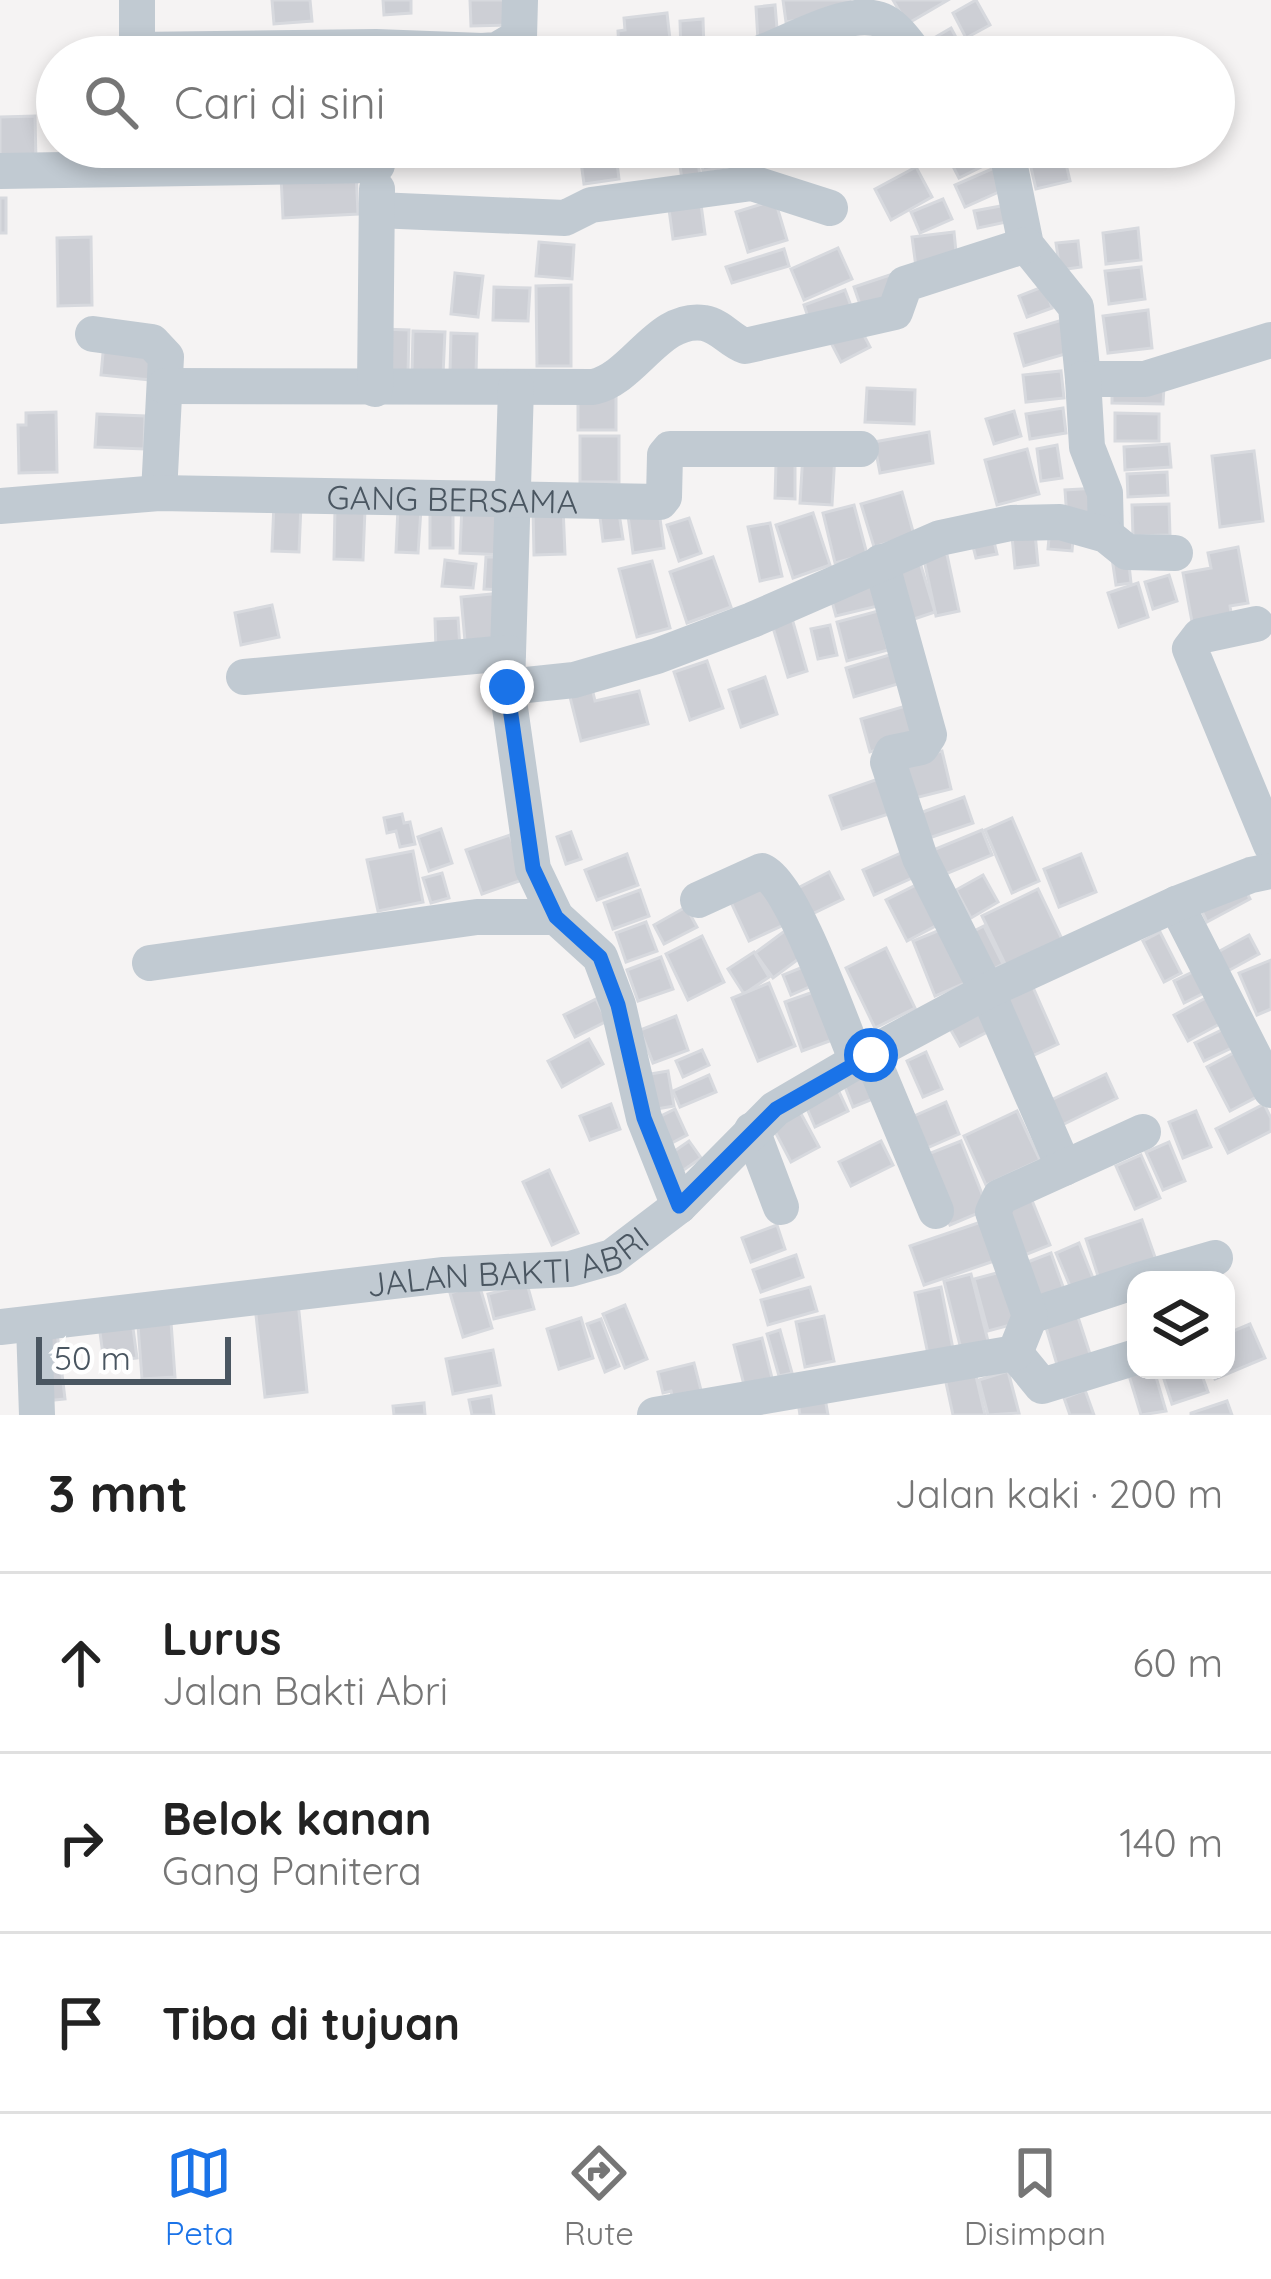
<!DOCTYPE html>
<html lang="id">
<meta charset="utf-8">
<style>
body{margin:0;font-family:Quicksand,sans-serif;background:#f2f2f2;color:#222}
.controls{position:absolute;right:36px;bottom:36px;display:grid;overflow:hidden;border-radius:24px;box-shadow:0 6px 18px #0003}
.controls button{width:108px;height:108px;display:grid;place-items:center;padding:0;border:0;border-bottom:3px solid #e0e0e0;background:#fff;color:#222;font:60px sans-serif}
.scale{position:absolute;left:36px;bottom:30px;width:195px;box-sizing:border-box;padding-left:12px;border:6px solid #4a5661;border-top:0;font-size:33px;line-height:42px;white-space:nowrap;color:#4a5661;-webkit-text-stroke:9px #fff;paint-order:stroke}
.stop{position:absolute;width:36px;height:36px;margin:-27px;border:9px solid #1a73e8;border-radius:50%;background:#fff}
.stop.end{background:#1a73e8;border-color:#fff;box-shadow:0 3px 12px #0008}
.list{margin:0;padding:0;list-style:none}
h2{display:flex;justify-content:space-between;align-items:center;height:156px;margin:0;padding:0 48px;font-size:51px}
h2 small{font-size:39px;font-weight:400;color:#767676}
.list li{display:grid;grid-template-columns:78px 1fr auto;gap:36px;align-items:center;box-sizing:border-box;height:180px;padding:0 48px;border-top:3px solid #e0e0e0}
.list b{display:block;font-size:45px;white-space:nowrap}
.list p{margin:0;font-size:39px;white-space:nowrap;color:#767676}
.list em{font-size:39px;font-style:normal;color:#767676}
.icon{flex:none;width:66px;height:66px;fill:none;stroke:currentColor;stroke-width:2;stroke-linecap:round;stroke-linejoin:round}
.map{position:relative;flex:none;width:1271px;height:1415px;overflow:hidden}
.search{position:absolute;background:#fff;box-shadow:0 6px 18px #0003;left:36px;right:36px;top:36px;height:132px;display:flex;align-items:center;gap:30px;box-sizing:border-box;padding:0 42px;border-radius:66px;color:#767676;font-size:45px}
.sheet{height:696px;background:#fff}
nav{display:flex;justify-content:space-around;align-items:center;box-sizing:border-box;height:168px;border-top:3px solid #e0e0e0;background:#fff;font-size:33px;color:#767676}
nav a{display:grid;justify-items:center;gap:6px}
nav .on{color:#1a73e8}
.map>svg:first-child{display:block}
.building{fill:#cdcfd5;stroke:#d7d9de;stroke-width:3}
.lines{fill:none;stroke-linecap:round;stroke-linejoin:round}
.minor{stroke:#c1cad2;stroke-width:36}
.route{stroke:#1a73e8;stroke-width:15}
.labels{text-anchor:middle;dominant-baseline:central;stroke-width:10;stroke-linejoin:round;paint-order:stroke}
.street-label{font-size:33px;fill:#4a5661;stroke:#fff}
</style>
<div class="map">
<svg width="1271" height="1415" viewBox="0 0 1271 1415">
<rect width="100%" height="100%" fill="#f5f3f3"/>
<!-- building -->
<g class="building">
<polygon points="272,0 310,0 312,21 274,24"/>
<polygon points="383,0 411,0 411,13 384,15"/>
<polygon points="470,0 510,0 510,25 471,26"/>
<polygon points="783,0 850,0 851,12 786,22"/>
<polygon points="893,0 948,0 907,24"/>
<polygon points="976,0 990,25 966,38 953,13"/>
<polygon points="775,5 778,40 758,41 756,7"/>
<polygon points="667,13 672,57 630,57 629,48 619,49 618,31 625,30 624,18"/>
<polygon points="703,19 704,51 681,52 680,21"/>
<polygon points="951,28 960,45 938,57 929,57 922,45"/>
<polygon points="833,39 836,57 806,57 804,44"/>
<polygon points="988,39 997,57 954,57"/>
<polygon points="35,116 36,162 0,163 0,117"/>
<polygon points="579,147 615,147 619,179 584,184"/>
<polygon points="677,147 696,147 700,176 682,179"/>
<polygon points="699,147 729,147 732,166 703,171"/>
<polygon points="943,147 976,147 985,165 959,178"/>
<polygon points="1063,151 1070,181 1036,189 1029,159"/>
<polygon points="1001,165 1010,187 965,207 955,185"/>
<polygon points="916,167 932,197 891,220 875,189"/>
<polygon points="356,171 358,214 283,218 281,175"/>
<polygon points="700,197 705,234 673,239 668,202"/>
<rect x="0" y="198" width="6" height="35"/>
<polygon points="943,199 952,219 920,233 911,212"/>
<polygon points="775,200 787,240 748,252 736,212"/>
<polygon points="1017,203 1020,219 978,228 974,211"/>
<polygon points="1138,228 1141,260 1106,264 1103,233"/>
<polygon points="954,232 957,262 916,267 912,237"/>
<polygon points="91,237 92,305 58,306 57,238"/>
<polygon points="1078,241 1081,267 1060,270 1056,243"/>
<polygon points="539,242 574,245 572,279 536,276"/>
<polygon points="838,248 852,279 804,300 791,269"/>
<polygon points="784,249 789,266 732,283 726,267"/>
<polygon points="1141,267 1145,299 1109,304 1105,271"/>
<polygon points="455,273 483,276 478,317 451,314"/>
<polygon points="890,275 898,301 863,313 854,287"/>
<polygon points="571,285 571,366 537,366 536,286"/>
<polygon points="1045,286 1052,308 1027,317 1019,296"/>
<polygon points="494,287 530,288 528,321 493,320"/>
<polygon points="845,290 854,314 812,329 804,305"/>
<polygon points="1148,310 1152,348 1108,353 1103,316"/>
<polygon points="1069,318 1079,350 1024,366 1015,334"/>
<polygon points="858,324 870,347 841,362 829,339"/>
<polygon points="381,329 409,330 408,373 380,372"/>
<polygon points="413,331 445,332 443,375 412,374"/>
<polygon points="451,333 477,334 476,374 450,373"/>
<polygon points="104,342 155,346 151,380 101,375"/>
<polygon points="1061,371 1064,398 1026,402 1023,375"/>
<polygon points="1112,385 1164,386 1163,404 1112,403"/>
<polygon points="867,388 915,390 914,424 865,422"/>
<rect x="578" y="391" width="38" height="39"/>
<polygon points="1063,408 1066,433 1030,439 1026,414"/>
<polygon points="1014,411 1021,436 994,444 986,419"/>
<polygon points="56,412 57,472 19,473 18,425 26,425 26,413"/>
<polygon points="1115,413 1159,414 1159,441 1115,441"/>
<polygon points="97,414 145,416 144,449 95,447"/>
<polygon points="929,432 933,463 880,473 874,442"/>
<rect x="580" y="436" width="39" height="46"/>
<polygon points="1169,444 1171,467 1125,470 1124,447"/>
<polygon points="1057,445 1062,478 1041,481 1037,449"/>
<polygon points="1027,449 1039,494 997,505 985,460"/>
<polygon points="1254,451 1263,521 1220,527 1212,456"/>
<polygon points="803,453 835,454 832,505 800,503"/>
<polygon points="776,464 795,464 795,499 775,498"/>
<polygon points="1167,472 1168,495 1128,497 1127,474"/>
<polygon points="1098,488 1099,516 1067,518 1065,490"/>
<polygon points="902,492 914,535 874,547 861,504"/>
<polygon points="274,503 301,504 299,552 272,551"/>
<polygon points="658,504 664,548 633,553 627,508"/>
<polygon points="1169,504 1170,535 1133,536 1132,505"/>
<polygon points="462,505 508,507 506,555 460,553"/>
<polygon points="854,505 867,554 835,563 823,513"/>
<polygon points="563,507 565,554 534,555 533,508"/>
<polygon points="618,507 623,539 603,541 599,509"/>
<polygon points="335,508 365,509 363,560 334,559"/>
<polygon points="398,508 421,509 418,553 396,552"/>
<rect x="430" y="508" width="23" height="40"/>
<polygon points="813,513 830,565 793,578 776,525"/>
<polygon points="689,518 701,553 679,561 667,525"/>
<polygon points="770,523 782,576 760,581 748,527"/>
<polygon points="1050,526 1074,528 1072,551 1048,549"/>
<polygon points="992,533 997,554 976,558 971,538"/>
<polygon points="1035,533 1038,565 1015,568 1012,536"/>
<polygon points="1238,547 1248,603 1230,606 1232,620 1193,627 1183,573 1211,568 1208,553"/>
<polygon points="946,550 959,611 936,616 923,555"/>
<polygon points="918,556 935,612 911,620 894,564"/>
<polygon points="1128,556 1131,583 1116,585 1112,558"/>
<polygon points="486,557 503,557 501,590 484,589"/>
<polygon points="713,557 731,607 687,623 670,572"/>
<polygon points="445,560 476,564 473,588 442,586"/>
<polygon points="652,561 670,628 637,637 619,569"/>
<polygon points="1169,575 1177,601 1153,609 1145,582"/>
<polygon points="877,583 882,605 836,616 830,594"/>
<polygon points="1138,583 1148,617 1119,627 1108,593"/>
<polygon points="502,593 506,637 465,641 461,597"/>
<polygon points="272,605 279,637 241,645 235,613"/>
<polygon points="878,611 888,650 847,661 837,622"/>
<polygon points="791,615 807,671 788,677 771,621"/>
<polygon points="458,618 460,649 436,650 435,619"/>
<polygon points="830,625 837,655 818,659 811,629"/>
<polygon points="899,652 908,681 854,697 846,668"/>
<polygon points="707,661 723,708 690,720 674,672"/>
<polygon points="765,677 777,714 741,727 729,690"/>
<polygon points="591,684 595,701 639,691 648,724 581,741 568,689"/>
<polygon points="909,705 918,738 870,752 861,719"/>
<polygon points="942,751 951,789 911,799 901,761"/>
<polygon points="884,777 895,812 842,829 830,796"/>
<polygon points="964,797 973,823 929,838 920,813"/>
<polygon points="402,814 404,823 410,822 415,844 400,847 396,831 387,833 384,818"/>
<polygon points="1012,818 1039,881 1012,893 985,830"/>
<polygon points="441,829 452,863 429,871 418,837"/>
<polygon points="982,830 992,855 943,875 933,850"/>
<polygon points="571,832 581,859 566,864 557,837"/>
<polygon points="510,835 525,879 482,894 466,850"/>
<polygon points="910,849 921,874 874,895 863,870"/>
<polygon points="413,851 423,902 378,911 367,860"/>
<polygon points="627,854 638,885 597,900 585,870"/>
<polygon points="1081,854 1096,892 1059,907 1044,869"/>
<polygon points="829,872 843,899 812,914 798,888"/>
<polygon points="442,873 449,898 431,903 423,878"/>
<polygon points="983,875 998,902 971,918 956,890"/>
<polygon points="768,880 788,923 749,941 729,898"/>
<polygon points="922,882 943,922 907,941 886,900"/>
<polygon points="1241,882 1250,899 1207,922 1199,905"/>
<polygon points="1038,889 1062,939 1006,966 982,916"/>
<polygon points="640,890 649,916 613,929 604,903"/>
<polygon points="686,907 697,927 664,944 654,925"/>
<polygon points="646,922 657,951 626,962 616,933"/>
<polygon points="984,926 1003,964 984,974 964,936"/>
<polygon points="945,928 967,982 935,996 913,941"/>
<polygon points="786,930 804,955 773,978 755,953"/>
<polygon points="1160,932 1181,973 1164,982 1143,941"/>
<polygon points="1249,935 1259,954 1226,972 1216,953"/>
<polygon points="702,936 724,982 688,1000 666,954"/>
<polygon points="886,948 915,1008 875,1028 846,968"/>
<polygon points="754,952 769,977 744,994 728,969"/>
<polygon points="661,957 673,989 638,1001 627,970"/>
<polygon points="1271,960 1271,1009 1257,1015 1239,973"/>
<polygon points="808,965 816,984 791,995 783,975"/>
<polygon points="1201,968 1212,989 1184,1003 1174,981"/>
<polygon points="769,983 795,1046 758,1061 732,998"/>
<polygon points="1032,985 1058,1044 1030,1057 1004,998"/>
<polygon points="819,990 835,1039 802,1051 785,1002"/>
<polygon points="1215,993 1229,1019 1188,1041 1174,1015"/>
<polygon points="596,999 607,1021 575,1037 564,1015"/>
<polygon points="981,1007 993,1029 960,1046 948,1025"/>
<polygon points="676,1016 688,1050 653,1063 640,1030"/>
<polygon points="1232,1025 1240,1044 1204,1061 1195,1043"/>
<polygon points="589,1039 603,1064 562,1087 548,1061"/>
<polygon points="1243,1048 1266,1092 1230,1111 1207,1067"/>
<polygon points="702,1050 709,1065 683,1077 676,1061"/>
<polygon points="926,1052 942,1089 923,1097 907,1061"/>
<polygon points="668,1071 674,1106 645,1111 639,1076"/>
<polygon points="868,1073 878,1097 853,1107 843,1082"/>
<polygon points="1106,1074 1117,1098 1058,1127 1047,1102"/>
<polygon points="709,1075 716,1092 680,1107 673,1091"/>
<polygon points="834,1081 848,1111 815,1127 802,1097"/>
<polygon points="946,1102 959,1134 927,1148 914,1116"/>
<polygon points="611,1104 620,1129 590,1140 580,1116"/>
<polygon points="1264,1104 1271,1118 1271,1131 1228,1153 1216,1129"/>
<polygon points="675,1109 687,1135 664,1147 651,1121"/>
<polygon points="799,1110 819,1147 791,1162 771,1124"/>
<polygon points="1017,1111 1040,1160 986,1185 964,1136"/>
<polygon points="1196,1111 1211,1147 1183,1158 1169,1122"/>
<polygon points="689,1141 701,1158 675,1176 663,1159"/>
<polygon points="881,1141 893,1165 851,1186 839,1162"/>
<polygon points="961,1141 988,1209 950,1225 923,1156"/>
<polygon points="1169,1142 1185,1181 1163,1190 1146,1152"/>
<polygon points="1141,1155 1160,1198 1135,1209 1116,1166"/>
<polygon points="549,1170 578,1233 552,1245 523,1182"/>
<polygon points="1031,1198 1050,1245 1022,1256 1003,1209"/>
<polygon points="987,1220 1000,1259 924,1285 910,1246"/>
<polygon points="1142,1220 1156,1260 1099,1279 1086,1239"/>
<polygon points="777,1225 785,1249 751,1262 742,1238"/>
<polygon points="1079,1243 1095,1283 1073,1293 1056,1253"/>
<polygon points="1051,1253 1066,1295 1039,1304 1025,1263"/>
<polygon points="796,1255 803,1277 761,1292 753,1270"/>
<polygon points="1004,1271 1018,1323 988,1331 974,1279"/>
<polygon points="971,1274 988,1341 961,1349 944,1281"/>
<polygon points="479,1284 492,1328 463,1337 450,1293"/>
<polygon points="527,1284 534,1309 494,1319 488,1294"/>
<polygon points="810,1287 817,1311 768,1325 761,1300"/>
<polygon points="941,1287 953,1349 928,1354 915,1293"/>
<polygon points="298,1302 307,1392 265,1397 255,1306"/>
<polygon points="625,1305 647,1359 625,1368 603,1314"/>
<polygon points="1077,1314 1091,1357 1058,1368 1045,1324"/>
<polygon points="824,1316 834,1361 805,1367 796,1322"/>
<polygon points="581,1318 593,1358 559,1369 547,1329"/>
<polygon points="601,1319 619,1366 605,1372 587,1324"/>
<polygon points="132,1321 137,1358 104,1362 99,1325"/>
<polygon points="171,1322 175,1377 142,1379 138,1325"/>
<polygon points="1250,1324 1265,1358 1215,1379 1212,1370 1226,1370 1226,1334"/>
<polygon points="780,1330 792,1373 779,1376 767,1334"/>
<polygon points="57,1332 65,1399 44,1401 36,1335"/>
<polygon points="762,1338 772,1378 744,1385 734,1345"/>
<polygon points="493,1350 500,1385 453,1394 446,1359"/>
<polygon points="694,1363 703,1398 675,1406 671,1391 663,1393 658,1372"/>
<polygon points="1136,1370 1154,1370 1166,1411 1141,1415 1128,1372"/>
<polygon points="1161,1370 1200,1370 1208,1392 1172,1404"/>
<polygon points="1008,1371 1019,1413 988,1415 979,1380"/>
<polygon points="975,1372 985,1415 953,1415 945,1378"/>
<polygon points="1085,1390 1094,1415 1070,1415 1064,1398"/>
<polygon points="491,1396 494,1415 472,1415 469,1400"/>
<polygon points="825,1398 828,1415 800,1415 798,1402"/>
<polygon points="1227,1401 1232,1415 1191,1415 1191,1413"/>
<polygon points="424,1403 425,1415 394,1415 393,1406"/>
</g>
<g class="lines">
<!-- minor -->
<g class="minor">
<polyline points="137,0 137,50 376,47 482,51 497,50 519,37 520,0"/>
<path d="M749,57C784,48 850,3 885,22C898,29 908,45 918,57"/>
<polyline points="1006,147 1026,245 1076,307 1083,379 1145,379 1271,340"/>
<polyline points="0,171 377,165"/>
<polyline points="377,210 565,218 591,205 752,183 830,208"/>
<polyline points="93,334 152,342 166,357 159,493"/>
<polyline points="1083,379 1087,447 1105,493 1106,535"/>
<path d="M165,386L593,387C635,378 658,316 704,323C721,326 730,341 745,346L895,312L905,284L1026,245"/>
<polyline points="516,387 507,687 533,869 556,917 600,957 618,1005 644,1118 679,1206"/>
<polyline points="375,389 377,189"/>
<path id="s1" d="M0,506L159,493L660,502L664,497L665,455L670,449H861"/>
<polyline points="881,562 929,735 921,747 892,753 888,762 920,858 987,991 1064,1168"/>
<polyline points="1256,624 1200,636 1190,649 1271,845"/>
<polyline points="244,677 508,653"/>
<polyline points="507,687 574,680 657,656 752,620 940,538 1011,523 1060,522 1106,535 1127,552 1175,553"/>
<path d="M698,900L762,871C793,884 841,1024 857,1061"/>
<polyline points="1176,904 1271,1090"/>
<polyline points="150,963 477,917 556,917"/>
<polyline points="871,1055 936,1211"/>
<polyline points="752,1130 781,1207"/>
<polyline points="1139,1280 1215,1258"/>
<polyline points="1030,1316 1136,1281"/>
<polyline points="34,1325 37,1415"/>
<path id="s2" d="M0,1327L444,1275L570,1269L612,1257L679,1206L775,1109L857,1061L987,991L1176,904L1251,875L1271,871"/>
<polyline points="1015,1353 1042,1386 1136,1357"/>
<polyline points="655,1415 1015,1353 1030,1316 993,1212 1000,1197 1143,1132"/>
</g>
</g>
<g class="lines">
<!-- route -->
<polyline class="route" points="507,687 533,868 556,917 600,957 618,1005 644,1118 679,1206 776,1109 871,1055"/>
</g>
<g class="labels">
<!-- street labels -->
<g class="street-label">
<text stroke="none"><textPath href="#s1" startOffset="453">GANG BERSAMA</textPath></text>
<text stroke="none"><textPath href="#s2" startOffset="513">JALAN BAKTI ABRI</textPath></text>
</g>
</g>
</svg>
<div class="controls">
<button><svg class="icon" aria-label="layers" viewBox="0 0 24 24"><path d="M12 4l9 5-9 5-9-5zM3 14l9 5 9-5"/></svg></button>
</div>
<div class="scale">50 m</div>
<div class="stop" style="left:871px;top:1055px"></div>
<div class="stop end" style="left:507px;top:687px"></div>
<div class="search"><svg class="icon" aria-label="search" viewBox="0 0 24 24"><circle cx="10" cy="10" r="6"/><path d="M15 15l6 6"/></svg>Cari di sini</div>
</div>
<section class="sheet">
<h2>3 mnt<small>Jalan kaki · 200 m</small></h2>
<ul class="list">
<li><svg class="icon" aria-label="ahead" viewBox="0 0 24 24"><path d="M12 20V5M6 11l6-6 6 6"/></svg><div><b>Lurus</b><p>Jalan Bakti Abri</p></div><em>60 m</em></li>
<li><svg class="icon" aria-label="right" viewBox="0 0 24 24"><path d="M7 20v-9h11M14 6l5 5-5 5"/></svg><div><b>Belok kanan</b><p>Gang Panitera</p></div><em>140 m</em></li>
<li><svg class="icon" aria-label="arrive" viewBox="0 0 24 24"><path d="M6 21V4h12l-3 4 3 4H6"/></svg><div><b>Tiba di tujuan</b></div></li>
</ul>
</section>
<nav>
<a class="on"><svg class="icon" aria-label="map" viewBox="0 0 24 24"><path d="M3 6l6-2 6 2 6-2v14l-6 2-6-2-6 2zM9 4v14M15 6v14"/></svg>Peta</a>
<a><svg class="icon" aria-label="directions" viewBox="0 0 24 24"><path d="M12 3l9 9-9 9-9-9zM9 14v-3h6M13 9l2 2-2 2"/></svg>Rute</a>
<a><svg class="icon" aria-label="saved" viewBox="0 0 24 24"><path d="M7 4h10v16l-5-4-5 4z"/></svg>Disimpan</a>
</nav>
